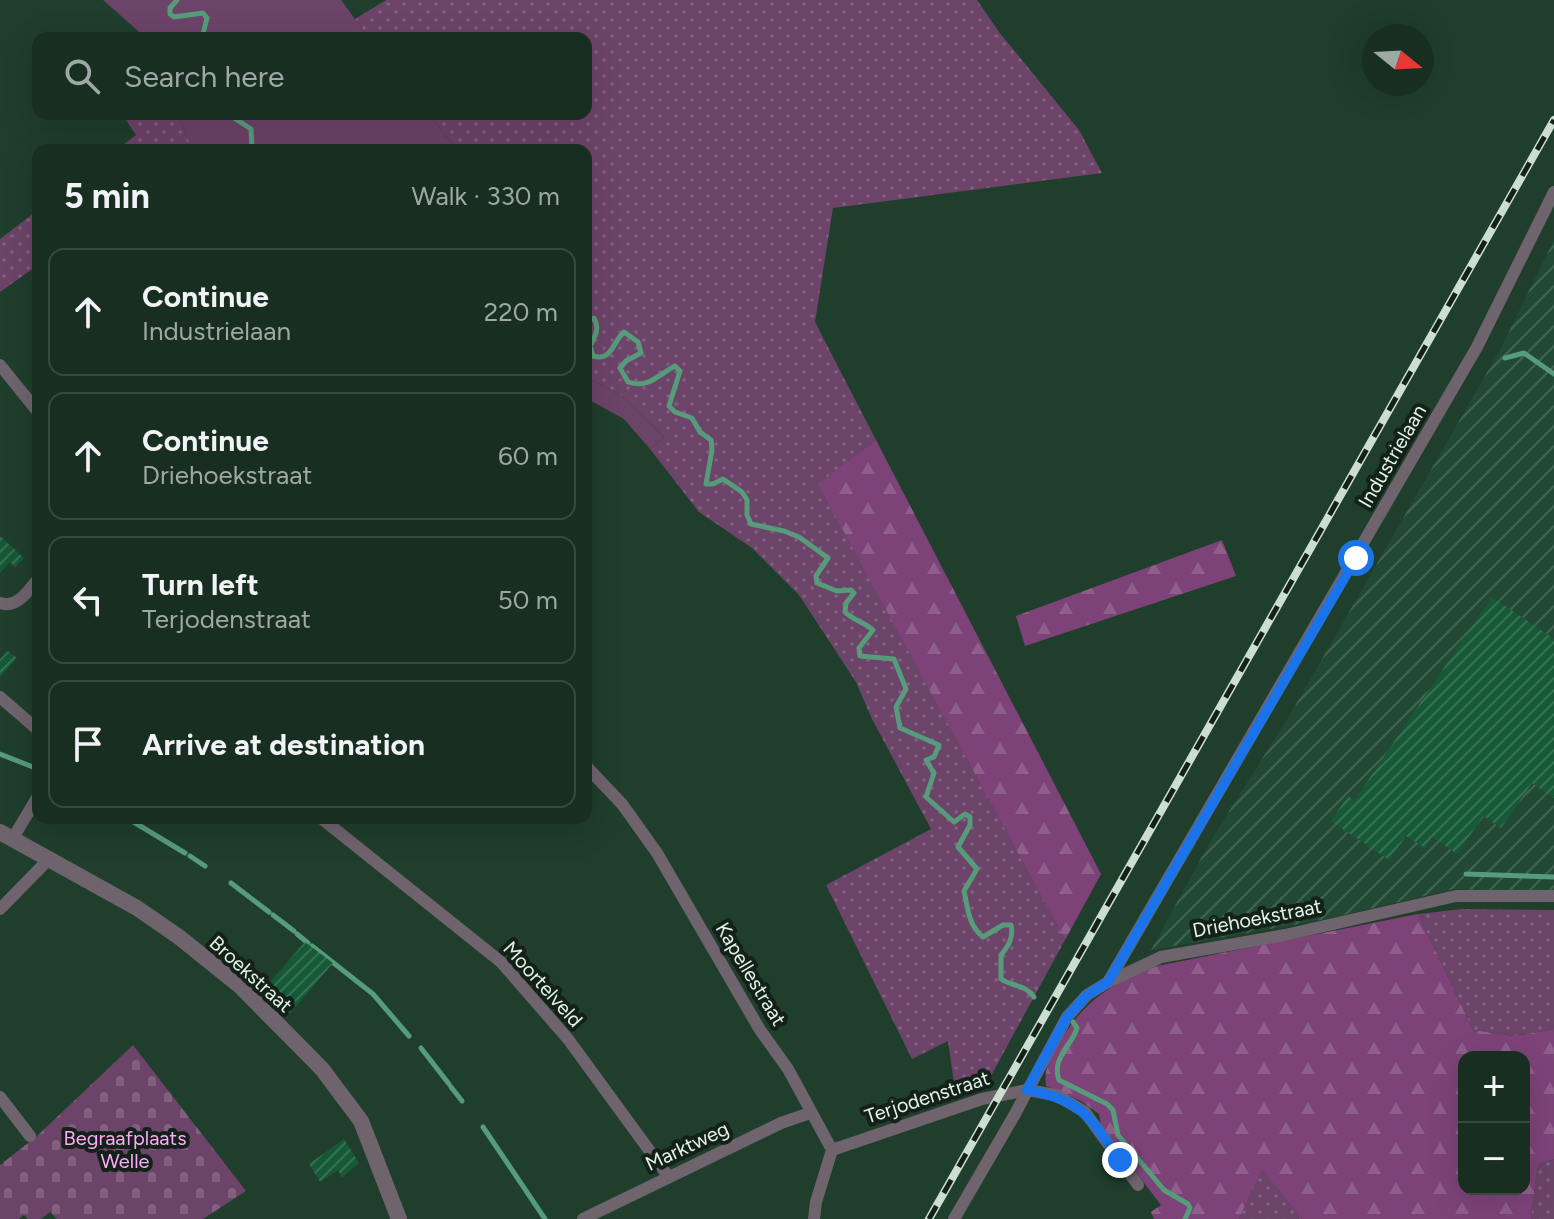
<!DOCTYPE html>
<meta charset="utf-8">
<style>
body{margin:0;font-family:Figtree,sans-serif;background:#243a2e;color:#f1f3f6}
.controls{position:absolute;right:24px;bottom:24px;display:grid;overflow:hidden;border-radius:16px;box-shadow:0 8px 32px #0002}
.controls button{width:72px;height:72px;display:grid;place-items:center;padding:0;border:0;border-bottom:2px solid #364a3f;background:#172e21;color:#f1f3f6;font:40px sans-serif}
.compass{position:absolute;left:1362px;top:24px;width:72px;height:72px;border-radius:50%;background:#172e21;box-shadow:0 8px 32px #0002;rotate:108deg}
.stop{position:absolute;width:24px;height:24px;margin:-18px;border:6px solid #1a73e8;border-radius:50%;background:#fff}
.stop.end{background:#1a73e8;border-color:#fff;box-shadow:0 2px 8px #0008}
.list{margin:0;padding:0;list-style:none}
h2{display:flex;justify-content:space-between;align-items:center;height:104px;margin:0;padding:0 32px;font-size:34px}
h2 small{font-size:26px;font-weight:400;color:#9ea8a5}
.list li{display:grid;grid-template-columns:52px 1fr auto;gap:24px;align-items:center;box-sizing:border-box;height:128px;margin:0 16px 16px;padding:0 16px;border:2px solid #364a3f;border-radius:16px}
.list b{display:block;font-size:30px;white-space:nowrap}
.list p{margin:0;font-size:26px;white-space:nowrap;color:#9ea8a5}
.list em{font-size:26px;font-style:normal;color:#9ea8a5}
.icon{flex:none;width:44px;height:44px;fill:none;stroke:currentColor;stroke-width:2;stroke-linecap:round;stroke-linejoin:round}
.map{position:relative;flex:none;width:1554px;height:1219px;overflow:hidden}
.search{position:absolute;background:#172e21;box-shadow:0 8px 32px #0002;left:32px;top:32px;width:560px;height:88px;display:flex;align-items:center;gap:20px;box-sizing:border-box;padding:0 28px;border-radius:16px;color:#9ea8a5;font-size:30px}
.panel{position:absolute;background:#172e21;box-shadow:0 8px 32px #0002;left:32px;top:144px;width:560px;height:680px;border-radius:16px}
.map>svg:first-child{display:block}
.industrial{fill:url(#industrial-furrows)}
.grass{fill:url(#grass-dots)}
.forest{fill:url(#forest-firs);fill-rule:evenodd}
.cemetery{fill:url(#cemetery-stones)}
.park{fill:#6c4369}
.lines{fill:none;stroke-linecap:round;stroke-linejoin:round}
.stream{stroke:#569c7a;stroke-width:5}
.building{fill:url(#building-hatch)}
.minor{stroke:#6f636d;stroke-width:12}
.tertiary{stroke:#6f636d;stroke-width:16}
.rail-casing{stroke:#cbded1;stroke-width:8}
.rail{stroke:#142119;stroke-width:5;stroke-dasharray:15;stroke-linecap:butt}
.route{stroke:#1a73e8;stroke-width:10}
.labels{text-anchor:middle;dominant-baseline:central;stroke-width:8;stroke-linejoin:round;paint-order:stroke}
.street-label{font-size:20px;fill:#e1f3e7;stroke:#142119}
.park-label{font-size:20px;fill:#ffaaf7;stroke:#142119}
</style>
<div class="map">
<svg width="1554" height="1219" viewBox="0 0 1554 1219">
<defs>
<pattern id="industrial-furrows" width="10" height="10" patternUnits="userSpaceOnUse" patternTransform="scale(2)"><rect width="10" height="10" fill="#224933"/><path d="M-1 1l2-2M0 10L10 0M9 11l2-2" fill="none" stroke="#426451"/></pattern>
<pattern id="grass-dots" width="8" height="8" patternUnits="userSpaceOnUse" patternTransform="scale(2)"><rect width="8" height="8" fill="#6c4369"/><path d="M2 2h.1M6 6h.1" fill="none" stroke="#815f7e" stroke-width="1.8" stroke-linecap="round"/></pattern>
<pattern id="forest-firs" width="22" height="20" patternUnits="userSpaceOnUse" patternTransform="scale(2)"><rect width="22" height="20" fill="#7d4379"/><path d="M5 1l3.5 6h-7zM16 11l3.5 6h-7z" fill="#8f5f8c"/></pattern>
<pattern id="cemetery-stones" width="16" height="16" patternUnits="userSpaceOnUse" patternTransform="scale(2)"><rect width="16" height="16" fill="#6c4369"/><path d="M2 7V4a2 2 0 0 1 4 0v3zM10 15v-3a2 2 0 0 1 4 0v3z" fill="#815f7e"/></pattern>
<pattern id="building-hatch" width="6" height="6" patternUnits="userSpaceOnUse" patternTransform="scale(2)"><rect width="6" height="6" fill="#155937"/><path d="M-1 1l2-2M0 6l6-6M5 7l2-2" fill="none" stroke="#377154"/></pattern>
</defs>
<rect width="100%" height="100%" fill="#1f3e2c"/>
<!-- industrial -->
<polygon class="industrial" points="1554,240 1554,893 1454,889 1326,919 1151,950 1211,840 1291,713 1500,350"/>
<!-- grass -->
<g class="grass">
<polygon points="386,0 977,0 999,32 1079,130 1102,173 833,208 815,322 876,440 819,484 1065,940 986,1085 956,1097 948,1041 912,1059 826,885 931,829 872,719 856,682 799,595 752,548 699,512 650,449 664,437 622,396 586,377 586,150 462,150 450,141 429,114 586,114 586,38 369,38 355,19"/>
<polygon points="122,114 177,114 193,150 116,150 136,135"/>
<polygon points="38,210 38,265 0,292 0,239"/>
<polygon points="1462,909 1554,910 1554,1029 1515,1036 1473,1030 1418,914"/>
<polygon points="1554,1159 1554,1219 1531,1219 1538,1164"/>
<polygon points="1262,1168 1302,1219 1239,1219"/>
</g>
<!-- forest -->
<g class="forest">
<polygon points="876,440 1101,874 1065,940 818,484"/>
<polygon points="1222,540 1236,576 1025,646 1016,616"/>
<path d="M1418,914L1473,1030L1515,1036L1554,1029V1159L1538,1164L1531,1219H1302L1262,1169L1239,1219H1154L1151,1212L1161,1205L1101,1126L1099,1114L1081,1101L1046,1086C1044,1071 1048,1064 1055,1051C1079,1004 1109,984 1157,966ZM1464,1057H1524V1189H1464Z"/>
</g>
<!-- cemetery -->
<polygon class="cemetery" points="133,1045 246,1191 203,1219 57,1219 50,1212 41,1219 28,1219 24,1215 19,1219 0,1219 0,1165 37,1136"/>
<!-- park -->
<g class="park">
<polygon points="103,0 341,0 369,38 146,38"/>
<polygon points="177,114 429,114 450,141 462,150 193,150"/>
<polygon points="586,377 622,396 664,437 650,449 624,419 586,398"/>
</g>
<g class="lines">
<!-- stream -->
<g class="stream">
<polyline points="177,0 170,8 170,14 174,17 203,13 207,18 202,38"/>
<polyline points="228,114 251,129 252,150"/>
<path d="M586,322L594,318C600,328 595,337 590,346L593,356C612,362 613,341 624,332L638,342L641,353L626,361L620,368L628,382C648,389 658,375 675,366L680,371L669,406L675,412L692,418L700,432L711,440L712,450L706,484H713L723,479L742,492L747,500V515L751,524L784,531L799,537L828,558L816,576L817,583L837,591L851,590L854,593L846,603L845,612C853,620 864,622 873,630L859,648L860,656L894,659L906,689L896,707L900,728L939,745L934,757L926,760L934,773L926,797L954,822L965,814L970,817V825L958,847L977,869L964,891C968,908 968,925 983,937L1003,925H1011C1014,936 1008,947 1001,955V979C1013,987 1025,984 1034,997"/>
<polyline points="1505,358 1524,353 1554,374"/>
<polyline points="0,754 38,769"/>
<polyline points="127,818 185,853"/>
<polyline points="190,856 205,866"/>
<polyline points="1466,874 1554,877"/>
<polyline points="231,883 269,912"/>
<polyline points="273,915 294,931"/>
<polyline points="297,934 308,943"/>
<polyline points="312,946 373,994 409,1036"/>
<path d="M1073,1022L1077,1028C1072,1046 1051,1058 1059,1080L1107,1104L1113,1110L1118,1135L1164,1190L1188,1204L1190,1208L1185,1219"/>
<polyline points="421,1048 449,1084"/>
<polyline points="451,1087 462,1101"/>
<polyline points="483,1127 545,1219"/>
</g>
</g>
<!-- building -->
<g class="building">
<polygon points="0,536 24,558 15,568 10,562 0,573"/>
<polygon points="1492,597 1554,639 1554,798 1532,783 1501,828 1483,816 1457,854 1432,837 1425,848 1406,836 1389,860 1331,821 1348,796 1354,801"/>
<polygon points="8,651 17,658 0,677 0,659"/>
<polygon points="305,942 333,963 290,1014 263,990"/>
<polygon points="344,1139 359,1163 342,1178 338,1170 320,1182 309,1164"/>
</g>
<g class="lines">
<!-- minor -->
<g class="minor">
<polyline points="0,365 38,412"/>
<path d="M0,603C17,609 28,591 38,579"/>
<polyline points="0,697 38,730"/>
<polyline points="586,766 622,804 657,853 760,1030 788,1069 832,1150 816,1202 814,1219"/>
<polyline points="321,818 501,962 568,1039 668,1176"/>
<polyline points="13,838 38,796"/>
<polyline points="0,909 49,859"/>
<polyline points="1108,982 1477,347 1554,192"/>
<polyline points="0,1097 30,1136"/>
<polyline points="832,1150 982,1099 1027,1090 1056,1095 1085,1112 1138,1185"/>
<polyline points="583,1219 781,1123 810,1113"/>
<polyline points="954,1219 1015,1114 1067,1017 1087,995 1108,982 1161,957 1285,935 1456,896 1554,896"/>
</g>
<!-- tertiary -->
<polyline class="tertiary" points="0,832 137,908 179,937 240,986 322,1069 361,1121 399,1219"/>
<defs>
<polyline id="rail" points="929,1219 1554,120"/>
</defs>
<!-- rail casing -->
<use href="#rail" class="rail-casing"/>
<!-- rail -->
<use href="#rail" class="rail"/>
</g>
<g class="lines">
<!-- route -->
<path class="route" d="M1120,1160C1089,1117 1083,1100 1027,1090L1067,1017L1087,995L1108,982L1356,558"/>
</g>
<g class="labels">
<!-- street labels -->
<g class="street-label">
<text transform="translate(1392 456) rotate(-60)">Industrielaan</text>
<text transform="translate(1257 918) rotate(-11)">Driehoekstraat</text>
<text transform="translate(251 974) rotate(42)">Broekstraat</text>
<text transform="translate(751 974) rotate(59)">Kapellestraat</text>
<text transform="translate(543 984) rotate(48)">Moortelveld</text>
<text transform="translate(927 1097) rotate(-18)">Terjodenstraat</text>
<text transform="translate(687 1146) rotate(-25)">Marktweg</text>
</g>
<!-- park labels -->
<g class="park-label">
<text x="125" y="1138">Begraafplaats<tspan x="125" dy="23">Welle</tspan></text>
</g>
</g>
</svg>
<div class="controls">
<button>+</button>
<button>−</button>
</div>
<svg class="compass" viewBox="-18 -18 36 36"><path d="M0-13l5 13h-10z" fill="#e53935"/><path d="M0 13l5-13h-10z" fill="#9ea8a5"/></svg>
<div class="stop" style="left:1356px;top:558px"></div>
<div class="stop end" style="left:1120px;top:1160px"></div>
<div class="search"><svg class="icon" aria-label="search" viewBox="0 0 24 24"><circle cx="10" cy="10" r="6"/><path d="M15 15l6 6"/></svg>Search here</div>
<section class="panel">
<h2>5 min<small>Walk · 330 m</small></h2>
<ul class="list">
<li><svg class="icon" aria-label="ahead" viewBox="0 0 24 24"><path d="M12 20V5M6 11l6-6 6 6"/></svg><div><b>Continue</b><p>Industrielaan</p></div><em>220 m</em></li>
<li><svg class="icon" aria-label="ahead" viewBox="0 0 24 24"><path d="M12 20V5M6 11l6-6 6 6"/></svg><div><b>Continue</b><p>Driehoekstraat</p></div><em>60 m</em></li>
<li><svg class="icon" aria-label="left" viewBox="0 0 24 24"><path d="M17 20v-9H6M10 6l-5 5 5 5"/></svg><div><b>Turn left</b><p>Terjodenstraat</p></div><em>50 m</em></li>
<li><svg class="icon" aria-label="arrive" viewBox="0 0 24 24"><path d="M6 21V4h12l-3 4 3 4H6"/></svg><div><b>Arrive at destination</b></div></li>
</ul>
</section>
</div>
